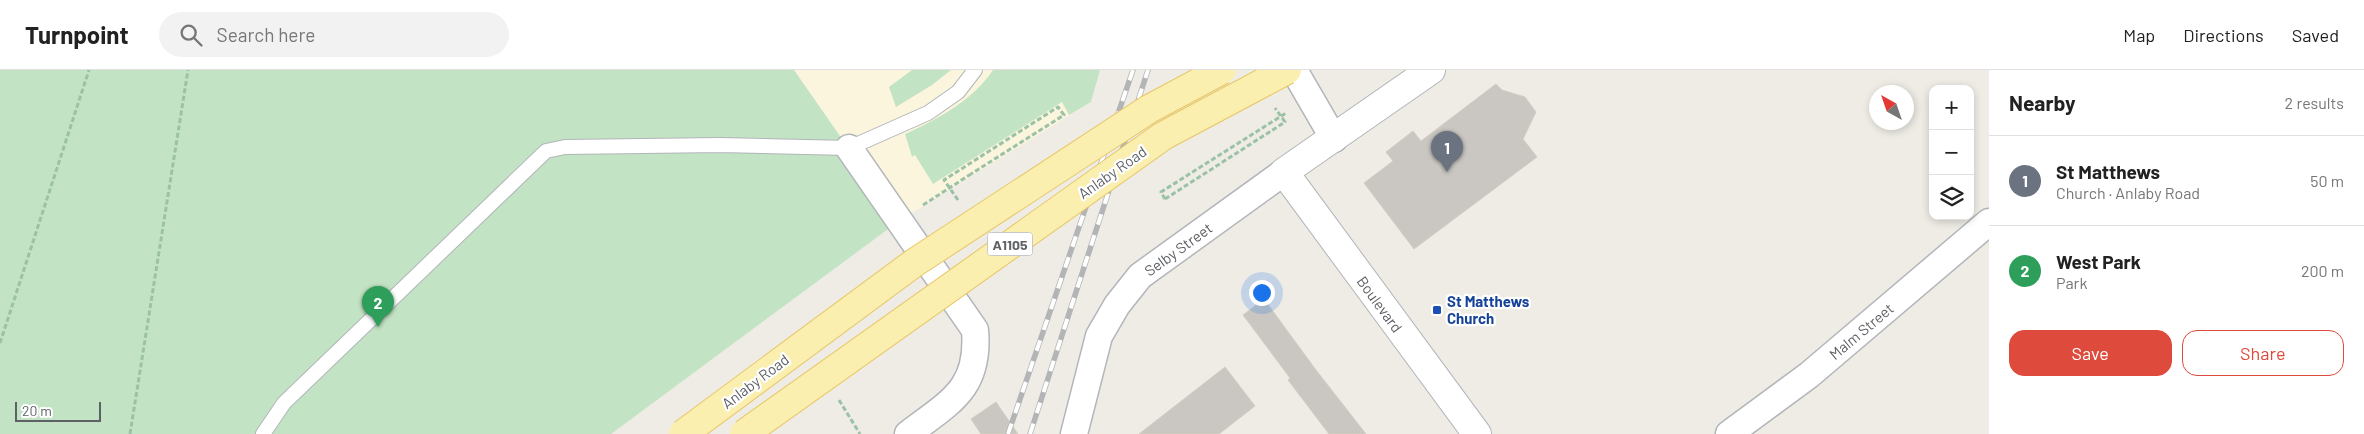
<!DOCTYPE html>
<meta charset="utf-8">
<style>
body{margin:0;font-family:Barlow,sans-serif;background:#f2f2f2;color:#222}
.controls{position:absolute;right:15px;top:15px;display:grid;overflow:hidden;border-radius:10px;box-shadow:0 2px 8px #0003}
.controls button{width:45px;height:45px;display:grid;place-items:center;padding:0;border:0;border-bottom:1px solid #e0e0e0;background:#fff;color:#222;font:25px sans-serif}
.compass{position:absolute;left:1869px;top:15px;width:45px;height:45px;border-radius:50%;background:#fff;box-shadow:0 2px 8px #0003;rotate:320deg}
.scale{position:absolute;left:15px;bottom:12px;width:86px;box-sizing:border-box;padding-left:5px;border:2px solid #5d6065;border-top:0;font-size:14px;line-height:18px;white-space:nowrap;color:#5d6065;-webkit-text-stroke:4px #fff;paint-order:stroke}
.you{position:absolute;left:1261px;top:222px;width:18px;height:18px;margin:-12px;border:4px solid #fff;border-radius:50%;background:#1a73e8;box-shadow:0 0 0 8px #1a73e833}
.badge{display:grid;place-items:center;width:32px;height:32px;border-radius:50%;background:#de4a3b;color:#fff;font-size:16px;font-weight:700}
.pin{position:absolute;translate:-50% -41px;filter:drop-shadow(0 1px 2px #0008)}
.pin::after{content:'';position:absolute;top:26px;width:18px;height:15px;background:inherit;clip-path:polygon(0 0,100% 0,50% 100%)}
.list{margin:0;padding:0;list-style:none}
h2{display:flex;justify-content:space-between;align-items:center;height:65px;margin:0;padding:0 20px;font-size:21px}
h2 small{font-size:16px;font-weight:400;color:#767676}
.list li{display:grid;grid-template-columns:32px 1fr auto;gap:15px;align-items:center;box-sizing:border-box;height:90px;padding:0 20px;border-top:1px solid #e0e0e0}
.list b{display:block;font-size:19px;white-space:nowrap}
.list p{margin:0;font-size:16px;white-space:nowrap;color:#767676}
.list em{font-size:16px;font-style:normal;color:#767676}
.actions{display:flex;gap:10px;padding:15px 20px}
.actions a{flex:1;padding:11px 0;border:1px solid #de4a3b;border-radius:15px;text-align:center;font-size:18px;color:#de4a3b}
.actions .main{background:#de4a3b;color:#fff}
.icon{flex:none;width:28px;height:28px;fill:none;stroke:currentColor;stroke-width:2;stroke-linecap:round;stroke-linejoin:round}
.map{position:relative;flex:none;width:1989px;height:364px;overflow:hidden}
header{display:flex;align-items:center;gap:30px;box-sizing:border-box;height:70px;padding:0 25px;background:#fff;border-bottom:1px solid #e0e0e0}
header strong{font-size:24px}
nav{display:flex;gap:28px;margin-inline-start:auto;font-size:18px}
.search{width:350px;height:45px;background:#f2f2f2;display:flex;align-items:center;gap:12px;box-sizing:border-box;padding:0 18px;border-radius:28px;color:#767676;font-size:19px}
main{display:flex}
aside{flex:1;background:#fff}
.map>svg:first-child{display:block}
.commercial{fill:#fcf5dd}
.green{fill:#c3e4c4}
.building{fill:#cac7c2;stroke:#d3cec4}
.lines{fill:none;stroke-linecap:round;stroke-linejoin:round}
.service-casing{stroke:#b2b5b9;stroke-width:16}
.minor-casing{stroke:#b2b5b9;stroke-width:29}
.tertiary-casing{stroke:#b2b5b9;stroke-width:30}
.path{stroke:#9bc2a7;stroke-width:3;stroke-dasharray:5 2.5;stroke-linecap:butt}
.service{stroke:#fff;stroke-width:14}
.minor{stroke:#fff;stroke-width:26}
.tertiary{stroke:#fff;stroke-width:28}
.rail-casing{stroke:#b3b4b5;stroke-width:5.5}
.rail{stroke:#fff;stroke-width:4;stroke-dasharray:11;stroke-linecap:butt}
.primary-bridge-casing{stroke:#e8c564;stroke-width:30;stroke-linecap:butt}
.path-bridge{stroke:#9bc2a7;stroke-width:3;stroke-dasharray:5 2.5;stroke-linecap:butt}
.primary-bridge{stroke:#faefaf;stroke-width:28}
.transit-dot{fill:#1a4fb4;stroke:#fff;stroke-width:2}
.labels{text-anchor:middle;dominant-baseline:central;stroke-width:4.5;stroke-linejoin:round;paint-order:stroke}
.shield{fill:#fff;stroke:#8e9093;stroke-width:1}
.shield-label{font-size:14px;font-weight:bold;fill:#5d6065}
.street-label{font-size:15px;fill:#5d6065;stroke:#fff}
.transit-label{font-size:15px;font-weight:bold;fill:#164399;stroke:#fff;text-anchor:start}
</style>
<header>
<strong>Turnpoint</strong>
<div class="search"><svg class="icon" aria-label="search" viewBox="0 0 24 24"><circle cx="10" cy="10" r="6"/><path d="M15 15l6 6"/></svg>Search here</div>
<nav><a>Map</a><a>Directions</a><a>Saved</a></nav>
</header>
<main>
<div class="map">
<svg width="1989" height="364" viewBox="0 0 1989 364">
<rect width="100%" height="100%" fill="#eeece5"/>
<!-- commercial -->
<polygon class="commercial" points="794,0 1100,0 1091,32 899,151"/>
<!-- green -->
<g class="green">
<polygon points="0,0 794,0 899,151 611,364 0,364"/>
<polygon points="912,0 951,0 932,15 896,37 889,17"/>
<path d="M993,0H1100L1091,32L1069,45L1062,32L933,114L915,85L912,87L905,64C938,49 972,31 993,0Z"/>
</g>
<!-- building -->
<g class="building">
<polygon points="1496,14 1502,20 1525,27 1536,42 1523,69 1537,87 1414,179 1364,113 1393,91 1386,82 1413,61 1421,71"/>
<polygon points="1264,229 1316,300 1366,364 1329,364 1288,310 1290,308 1243,245"/>
<polygon points="1225,297 1255,336 1219,364 1139,364"/>
<polygon points="996,332 1018,364 981,364 971,349"/>
</g>
<g class="lines">
<defs>
<polyline id="service" points="263,364 284,333 546,81 565,77 720,75 849,78 928,43 958,22 975,0"/>
<g id="minor">
<polyline points="1294,0 1334,69"/>
<path d="M849,78L975,260C980,319 950,332 908,364"/>
<polyline points="1074,364 1099,266 1117,235 1140,206 1284,102"/>
<polyline points="1729,364 1809,305 1989,152"/>
</g>
<polyline id="tertiary" points="1431,0 1284,102 1477,364"/>
</defs>
<!-- service casing -->
<use href="#service" class="service-casing"/>
<!-- minor casing -->
<use href="#minor" class="minor-casing"/>
<!-- tertiary casing -->
<use href="#tertiary" class="tertiary-casing"/>
<!-- path -->
<g class="path">
<polyline points="1165,129 1161,122 1286,43"/>
<polyline points="923,135 971,104"/>
<polyline points="0,273 89,0"/>
<polyline points="839,330 860,364"/>
<polyline points="130,364 188,0"/>
</g>
<!-- service -->
<use href="#service" class="service"/>
<!-- minor -->
<use href="#minor" class="minor"/>
<!-- tertiary -->
<use href="#tertiary" class="tertiary"/>
<defs>
<g id="rail">
<polyline points="1008,364 1133,0"/>
<polyline points="1030,364 1148,0"/>
</g>
</defs>
<!-- rail casing -->
<use href="#rail" class="rail-casing"/>
<!-- rail -->
<use href="#rail" class="rail"/>
<defs>
<g id="primary-bridge">
<polyline points="683,364 914,193 1149,39 1222,0"/>
<polyline points="744,364 1163,66 1287,0"/>
</g>
</defs>
<!-- primary-bridge casing -->
<use href="#primary-bridge" class="primary-bridge-casing"/>
<!-- path-bridge -->
<g class="path-bridge">
<polyline points="1165,129 1285,52 1275,38"/>
<polyline points="958,130 944,110 1058,37 1064,45 971,104"/>
</g>
<!-- primary-bridge -->
<use href="#primary-bridge" class="primary-bridge"/>
</g>
<!-- markers -->
<rect class="transit-dot" x="1432" y="235" width="10" height="10" rx="2.5"/>
<g class="labels">
<!-- shield labels -->
<rect class="shield" x="987.5" y="162.5" width="45" height="23" rx="4"/>
<g class="shield-label">
<text x="1010" y="174">A1105</text>
</g>
<!-- street labels -->
<g class="street-label">
<text transform="translate(1112 102) rotate(-35)">Anlaby Road</text>
<text transform="translate(1178 179) rotate(-36)">Selby Street</text>
<text transform="translate(1380 234) rotate(54)">Boulevard</text>
<text transform="translate(1861 261) rotate(-40)">Malm Street</text>
<text transform="translate(755 311) rotate(-37)">Anlaby Road</text>
</g>
<!-- transit labels -->
<g class="transit-label">
<text x="1447" y="231">St Matthews<tspan x="1447" dy="17">Church</tspan></text>
</g>
</g>
</svg>
<div class="controls">
<button>+</button>
<button>−</button>
<button><svg class="icon" aria-label="layers" viewBox="0 0 24 24"><path d="M12 4l9 5-9 5-9-5zM3 14l9 5 9-5"/></svg></button>
</div>
<svg class="compass" viewBox="-18 -18 36 36"><path d="M0-13l5 13h-10z" fill="#e53935"/><path d="M0 13l5-13h-10z" fill="#767676"/></svg>
<div class="scale">20 m</div>
<div class="you"></div>
<div class="pin badge" style="left:1447px;top:102px;background:#6b7280">1</div>
<div class="pin badge" style="left:378px;top:257px;background:#2e9e5b">2</div>
</div>
<aside>
<h2>Nearby<small>2 results</small></h2>
<ul class="list">
<li><span class="badge" style="background:#6b7280">1</span><div><b>St Matthews</b><p>Church · Anlaby Road</p></div><em>50 m</em></li>
<li><span class="badge" style="background:#2e9e5b">2</span><div><b>West Park</b><p>Park</p></div><em>200 m</em></li>
</ul>
<div class="actions"><a class="main">Save</a><a>Share</a></div>
</aside>
</main>
